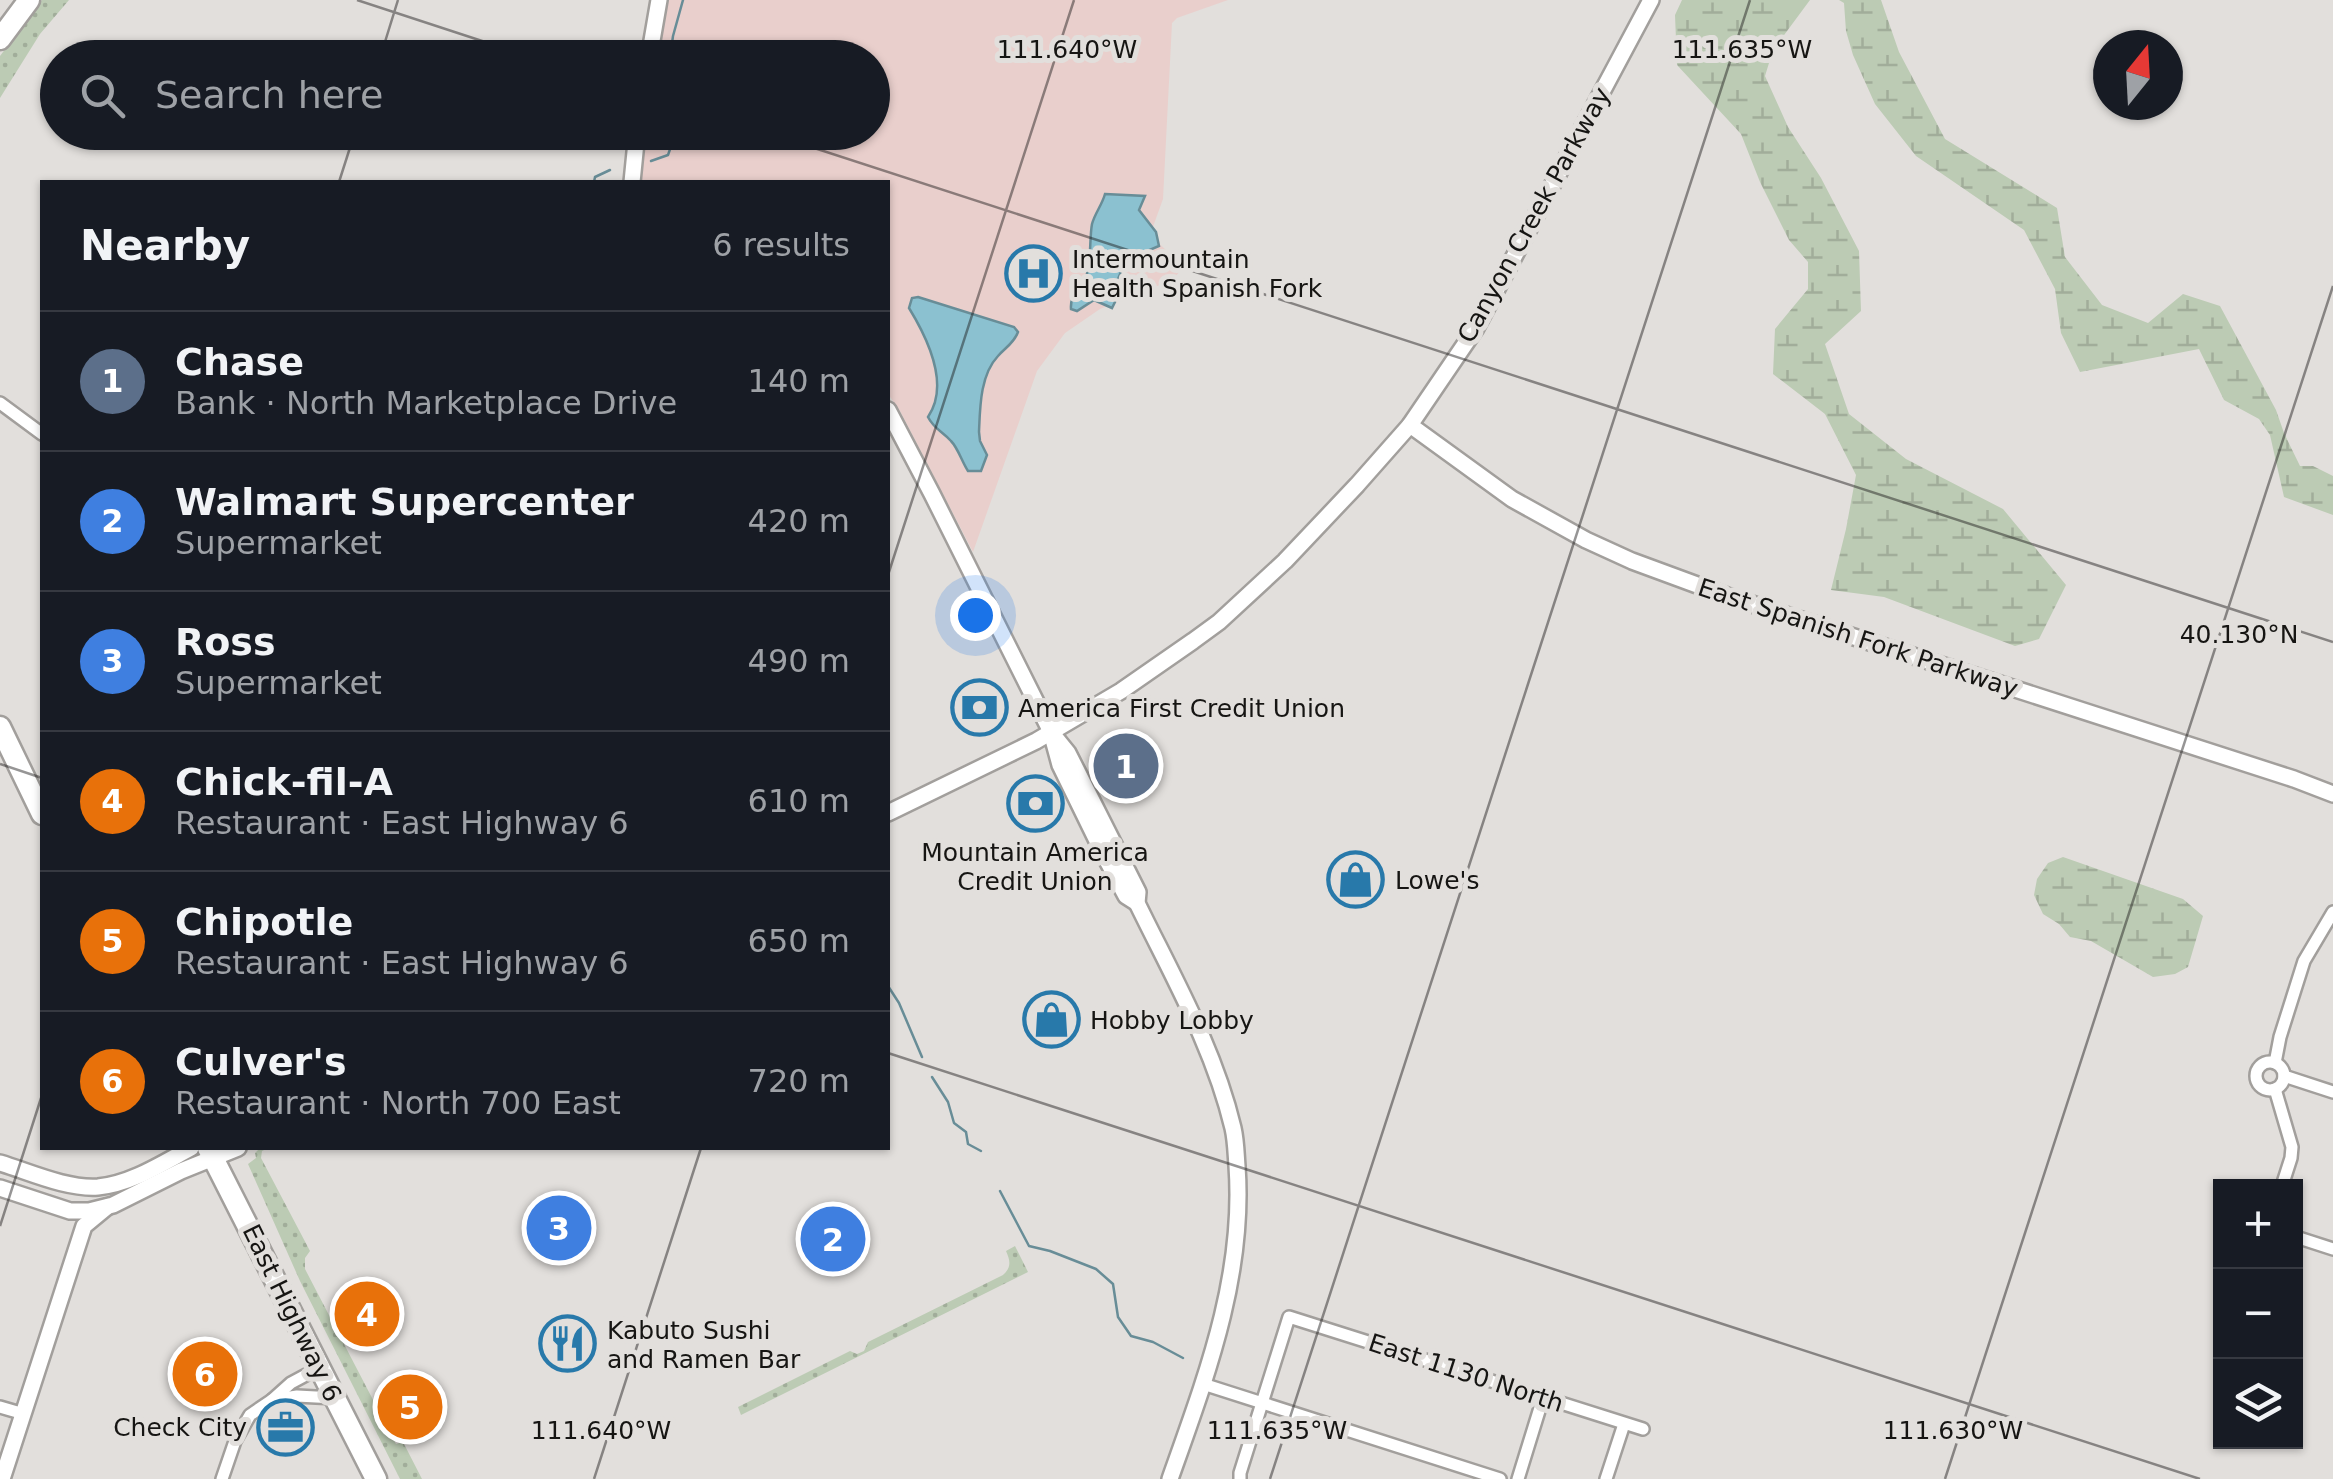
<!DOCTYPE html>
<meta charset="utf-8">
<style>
body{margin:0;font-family:"DejaVu Sans",sans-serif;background:#20242c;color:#f1f3f6}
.controls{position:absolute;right:30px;bottom:30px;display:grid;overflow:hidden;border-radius:0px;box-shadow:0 2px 8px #0004}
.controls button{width:90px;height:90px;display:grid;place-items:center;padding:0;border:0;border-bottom:2px solid #363941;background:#171b24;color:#f1f3f6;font:50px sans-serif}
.compass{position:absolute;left:2093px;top:30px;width:90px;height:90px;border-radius:50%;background:#171b24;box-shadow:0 2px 8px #0004;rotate:18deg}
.you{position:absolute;left:975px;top:615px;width:35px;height:35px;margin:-25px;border:8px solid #fff;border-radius:50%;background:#1a73e8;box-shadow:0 0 0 15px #1a73e833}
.badge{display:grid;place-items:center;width:65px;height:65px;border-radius:50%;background:#2879aa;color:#fff;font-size:32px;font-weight:700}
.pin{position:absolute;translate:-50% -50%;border:5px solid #fff;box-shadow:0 2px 10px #0006}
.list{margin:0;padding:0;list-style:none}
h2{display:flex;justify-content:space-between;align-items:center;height:130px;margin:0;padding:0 40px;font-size:42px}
h2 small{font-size:32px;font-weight:400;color:#9ea1a6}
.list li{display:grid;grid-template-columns:65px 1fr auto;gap:30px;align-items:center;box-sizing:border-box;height:140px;padding:0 40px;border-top:2px solid #363941}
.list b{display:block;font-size:38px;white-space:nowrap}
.list p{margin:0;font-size:32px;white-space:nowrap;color:#9ea1a6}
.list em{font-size:32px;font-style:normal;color:#9ea1a6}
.icon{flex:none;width:55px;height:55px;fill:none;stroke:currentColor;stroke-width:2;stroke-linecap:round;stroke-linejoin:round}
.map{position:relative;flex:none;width:2333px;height:1479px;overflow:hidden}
.search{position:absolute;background:#171b24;box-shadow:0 2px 8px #0004;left:40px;top:40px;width:850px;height:110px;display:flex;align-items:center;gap:25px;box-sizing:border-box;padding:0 35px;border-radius:55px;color:#9ea1a6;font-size:38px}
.panel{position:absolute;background:#171b24;box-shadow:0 2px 8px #0004;left:40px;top:180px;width:850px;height:970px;border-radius:0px}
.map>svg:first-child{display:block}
.medical{fill:#e9cfcc}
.grass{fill:url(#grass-dots)}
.wetland{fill:url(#wetland-marsh)}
.water{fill:#8bc1d0;stroke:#688d97;stroke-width:2.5}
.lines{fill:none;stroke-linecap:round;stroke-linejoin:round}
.stream{stroke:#688d97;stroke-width:2.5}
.street-casing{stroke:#a29f9c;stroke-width:16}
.secondary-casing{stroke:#a29f9c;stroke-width:20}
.highway-casing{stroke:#a29f9c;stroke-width:25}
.street{stroke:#fff;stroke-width:11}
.secondary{stroke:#fff;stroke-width:15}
.highway{stroke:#fff;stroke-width:20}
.ticks{fill:none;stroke:#161513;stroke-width:2.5;stroke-opacity:0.45}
.labels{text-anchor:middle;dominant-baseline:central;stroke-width:10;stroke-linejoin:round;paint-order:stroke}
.street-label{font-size:25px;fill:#161513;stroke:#e2dfdc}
.poi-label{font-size:25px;fill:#161513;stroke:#e2dfdc;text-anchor:start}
.ticks-label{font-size:25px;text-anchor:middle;fill:#161513;stroke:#e2dfdc;stroke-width:10;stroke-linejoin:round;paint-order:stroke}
</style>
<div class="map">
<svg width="2333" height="1479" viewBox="0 0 2333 1479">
<defs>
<pattern id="grass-dots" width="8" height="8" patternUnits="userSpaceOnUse" patternTransform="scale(2.5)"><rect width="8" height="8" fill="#bccbb4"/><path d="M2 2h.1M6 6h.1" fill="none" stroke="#a1ad9a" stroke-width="1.8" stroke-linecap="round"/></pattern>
<pattern id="wetland-marsh" width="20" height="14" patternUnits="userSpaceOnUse" patternTransform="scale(2.5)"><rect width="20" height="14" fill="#bccbb4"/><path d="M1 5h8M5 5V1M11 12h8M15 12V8" fill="none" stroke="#a1ad9a"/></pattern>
</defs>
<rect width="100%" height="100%" fill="#e2dfdc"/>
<!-- medical -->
<polygon class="medical" points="667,0 1228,0 1177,18 1172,23 1163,199 1150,235 1184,267 1172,280 1100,309 1065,333 1037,371 973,552 900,411 888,394 888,182 641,182 640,171 647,133 872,132 872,58 658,57"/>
<!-- grass -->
<g class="grass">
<polygon points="42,0 69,0 40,34 0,98 0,56"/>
<polygon points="260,1148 268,1148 262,1151 261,1158 310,1251 305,1258 305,1269 396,1444 403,1442 422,1479 400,1479 300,1281 248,1164 256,1158 255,1153"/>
<path d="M1015,1246L1028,1272L741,1415L738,1407L850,1351L857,1354L864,1351L868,1342L1003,1275C1012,1267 1010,1260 1006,1251Z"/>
</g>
<!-- wetland -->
<g class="wetland">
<polygon points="1682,0 1810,0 1773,50 1765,76 1788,127 1821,178 1859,251 1861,311 1825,344 1849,414 1906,459 2003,509 2066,585 2039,639 2015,646 1884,597 1831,590 1846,529 1856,475 1825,414 1773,374 1775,329 1808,289 1808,262 1789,240 1760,182 1741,134 1677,65 1675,15"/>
<polygon points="1839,0 1881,0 1899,52 1945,139 2057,208 2065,257 2102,305 2148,323 2183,294 2220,306 2276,410 2284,433 2300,466 2313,466 2333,476 2333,515 2284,497 2270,435 2259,419 2224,400 2199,349 2080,372 2061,333 2055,289 2024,230 1916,156 1875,104 1853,55 1846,31 1844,3"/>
<polygon points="2063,857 2183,899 2203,916 2188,967 2175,974 2153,977 2091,941 2070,937 2059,924 2043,914 2034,895 2037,879 2048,863"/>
</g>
<!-- water -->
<g class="water">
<path d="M1105,194L1145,196L1139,210L1156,232L1159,246L1126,260L1118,279L1116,300L1112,308L1094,300L1077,311L1071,309C1070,295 1078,292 1084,281C1092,267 1089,240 1092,224C1095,213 1102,205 1105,194Z"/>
<path d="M918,297L1014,327L1018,332C1014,343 1006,347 998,356C980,375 980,408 979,432L980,441L987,455L981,471H968C962,462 958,448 951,441C942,431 934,429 928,417C950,385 928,339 909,308L912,298Z"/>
</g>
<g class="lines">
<!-- stream -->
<g class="stream">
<polyline points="670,58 673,36 683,0"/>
<polyline points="651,161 668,155 676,132"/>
<polyline points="594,182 595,177 610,170"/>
<polyline points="888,986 899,1003 922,1057"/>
<polyline points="932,1077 948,1102 954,1123 966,1132 968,1144 981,1151"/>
<polyline points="1000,1191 1029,1246 1050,1251 1096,1269 1113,1284 1118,1317 1131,1336 1153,1342 1183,1358"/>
</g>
<defs>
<g id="street">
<polyline points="0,403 42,434"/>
<circle cx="2270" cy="1076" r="14"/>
<polyline points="2275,1063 2280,1037 2304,961 2333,912"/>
<polyline points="2284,1076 2333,1092"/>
<polyline points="2275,1089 2292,1147 2291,1158 2282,1186"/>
<polyline points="2296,1237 2333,1249"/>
<polyline points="1203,1384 1500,1479"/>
<polyline points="272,1400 297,1396 335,1398"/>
<polyline points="0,1407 24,1414"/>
<polyline points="222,1479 235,1441 250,1415 272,1400 291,1383 319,1368"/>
<polyline points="1240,1479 1240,1473 1289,1317 1643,1429"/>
<polyline points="1518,1479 1543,1398"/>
<polyline points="1606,1479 1624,1424"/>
</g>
<g id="secondary">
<polyline points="649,58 659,0"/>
<polyline points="632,182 637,132"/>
<polyline points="888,410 932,494 1051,732 1060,765 1103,853 1126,896 1137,903"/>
<polyline points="1410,425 1512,499 1586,540 1632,561 1727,596 2294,779 2333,794"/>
<path d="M1051,732L1068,753L1138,892L1137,903C1173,977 1214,1048 1233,1128C1236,1141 1236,1154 1237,1166C1245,1276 1206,1377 1170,1479"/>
<polyline points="888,813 1036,741 1121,691 1193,641 1219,622 1285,561 1357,485 1410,425 1476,328 1651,0"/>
<path d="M0,1163C30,1172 66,1189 98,1187C131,1184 163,1163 191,1148"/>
<polyline points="0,1188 70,1211 89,1211 113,1205 181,1171 238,1148"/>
<polyline points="2,1479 84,1226 107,1207"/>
</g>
<g id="highway">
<polyline points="0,39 29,0"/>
<polyline points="0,727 42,814"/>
<polyline points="208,1148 376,1479"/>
</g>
</defs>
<!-- street casing -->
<use href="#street" class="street-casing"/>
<!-- secondary casing -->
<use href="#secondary" class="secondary-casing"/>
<!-- highway casing -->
<use href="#highway" class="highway-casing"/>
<!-- street -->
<use href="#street" class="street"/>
<!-- secondary -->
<use href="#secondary" class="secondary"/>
<!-- highway -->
<use href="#highway" class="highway"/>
</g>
<!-- ticks -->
<path class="ticks" d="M357,0L534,58M380,58L398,0M765,132L2333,642M339,182L355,132M888,575L1074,0M0,764L42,778M888,1053L2200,1479M0,1226L42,1095M594,1479L701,1148M1270,1479L1750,0M1945,1479L2333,286"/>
<!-- icons -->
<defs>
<symbol id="hospital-ring" viewBox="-11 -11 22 22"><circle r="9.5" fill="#e2dfdc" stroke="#2879aa" stroke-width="1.5"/><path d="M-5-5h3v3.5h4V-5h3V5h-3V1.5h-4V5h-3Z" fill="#2879aa"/></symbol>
<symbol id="bank-ring" viewBox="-11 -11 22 22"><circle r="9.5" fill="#e2dfdc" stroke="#2879aa" stroke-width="1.5"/><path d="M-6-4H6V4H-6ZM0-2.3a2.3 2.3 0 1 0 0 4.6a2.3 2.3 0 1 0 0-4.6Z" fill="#2879aa"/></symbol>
<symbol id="shop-ring" viewBox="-11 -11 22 22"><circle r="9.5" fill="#e2dfdc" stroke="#2879aa" stroke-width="1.5"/><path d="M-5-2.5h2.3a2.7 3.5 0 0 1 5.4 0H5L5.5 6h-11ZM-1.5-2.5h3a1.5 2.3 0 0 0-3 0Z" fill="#2879aa"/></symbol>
<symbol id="restaurant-ring" viewBox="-11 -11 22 22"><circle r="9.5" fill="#e2dfdc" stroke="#2879aa" stroke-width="1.5"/><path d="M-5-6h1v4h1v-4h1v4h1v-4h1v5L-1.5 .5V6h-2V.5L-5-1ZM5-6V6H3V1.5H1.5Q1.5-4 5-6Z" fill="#2879aa"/></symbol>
<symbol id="office-ring" viewBox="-11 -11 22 22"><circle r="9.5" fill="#e2dfdc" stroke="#2879aa" stroke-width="1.5"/><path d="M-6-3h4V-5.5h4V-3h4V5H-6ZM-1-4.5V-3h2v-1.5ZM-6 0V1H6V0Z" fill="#2879aa"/></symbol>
</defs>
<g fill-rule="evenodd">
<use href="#hospital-ring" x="1002" y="242" width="63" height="63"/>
<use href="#bank-ring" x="948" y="676" width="63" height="63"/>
<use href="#bank-ring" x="1004" y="772" width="63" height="63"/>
<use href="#shop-ring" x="1324" y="848" width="63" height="63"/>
<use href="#shop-ring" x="1020" y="988" width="63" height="63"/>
<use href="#restaurant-ring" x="536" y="1312" width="63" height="63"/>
<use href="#office-ring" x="254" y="1396" width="63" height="63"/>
</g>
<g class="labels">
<!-- street labels -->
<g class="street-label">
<text transform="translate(1534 215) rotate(-61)">Canyon Creek Parkway</text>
<text transform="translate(1858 638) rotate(18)">East Spanish Fork Parkway</text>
<text transform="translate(292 1313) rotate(64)">East Highway 6</text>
<text transform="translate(1466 1373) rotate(18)">East 1130 North</text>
</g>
<!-- poi labels -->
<g class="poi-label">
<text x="1072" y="259">Intermountain<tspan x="1072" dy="29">Health Spanish Fork</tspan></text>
<text x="1018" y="708">America First Credit Union</text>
<text x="1035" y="852" text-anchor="middle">Mountain America<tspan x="1035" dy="29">Credit Union</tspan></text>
<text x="1395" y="880">Lowe's</text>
<text x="1090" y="1020">Hobby Lobby</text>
<text x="607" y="1330">Kabuto Sushi<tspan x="607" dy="29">and Ramen Bar</tspan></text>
<text x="247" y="1427" text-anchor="end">Check City</text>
</g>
</g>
<g class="ticks-label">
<text x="1067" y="58">111.640°W</text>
<text x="1742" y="58">111.635°W</text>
<text x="2239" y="643">40.130°N</text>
<text x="1277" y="1439">111.635°W</text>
<text x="601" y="1439">111.640°W</text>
<text x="1953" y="1439">111.630°W</text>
</g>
</svg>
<div class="controls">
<button>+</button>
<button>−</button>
<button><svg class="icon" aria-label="layers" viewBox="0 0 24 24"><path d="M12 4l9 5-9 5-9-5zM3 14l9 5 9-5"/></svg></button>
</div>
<svg class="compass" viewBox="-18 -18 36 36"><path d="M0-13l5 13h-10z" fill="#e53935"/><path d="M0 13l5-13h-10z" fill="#9ea1a6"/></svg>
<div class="you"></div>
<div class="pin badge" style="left:1126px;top:766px;background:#5c6f8a">1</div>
<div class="pin badge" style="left:833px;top:1239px;background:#3f7fe0">2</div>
<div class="pin badge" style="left:559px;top:1228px;background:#3f7fe0">3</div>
<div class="pin badge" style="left:367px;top:1314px;background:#e8710a">4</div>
<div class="pin badge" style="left:410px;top:1407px;background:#e8710a">5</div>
<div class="pin badge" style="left:205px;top:1374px;background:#e8710a">6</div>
<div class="search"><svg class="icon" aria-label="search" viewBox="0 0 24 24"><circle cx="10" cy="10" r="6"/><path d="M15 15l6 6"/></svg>Search here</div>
<section class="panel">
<h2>Nearby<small>6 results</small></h2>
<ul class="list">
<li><span class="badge" style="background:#5c6f8a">1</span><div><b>Chase</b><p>Bank · North Marketplace Drive</p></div><em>140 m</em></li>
<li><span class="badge" style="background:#3f7fe0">2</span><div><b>Walmart Supercenter</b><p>Supermarket</p></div><em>420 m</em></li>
<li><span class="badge" style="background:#3f7fe0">3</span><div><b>Ross</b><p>Supermarket</p></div><em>490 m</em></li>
<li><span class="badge" style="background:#e8710a">4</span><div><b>Chick-fil-A</b><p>Restaurant · East Highway 6</p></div><em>610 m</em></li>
<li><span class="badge" style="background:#e8710a">5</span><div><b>Chipotle</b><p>Restaurant · East Highway 6</p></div><em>650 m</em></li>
<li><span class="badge" style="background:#e8710a">6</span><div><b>Culver's</b><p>Restaurant · North 700 East</p></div><em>720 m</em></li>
</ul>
</section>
</div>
